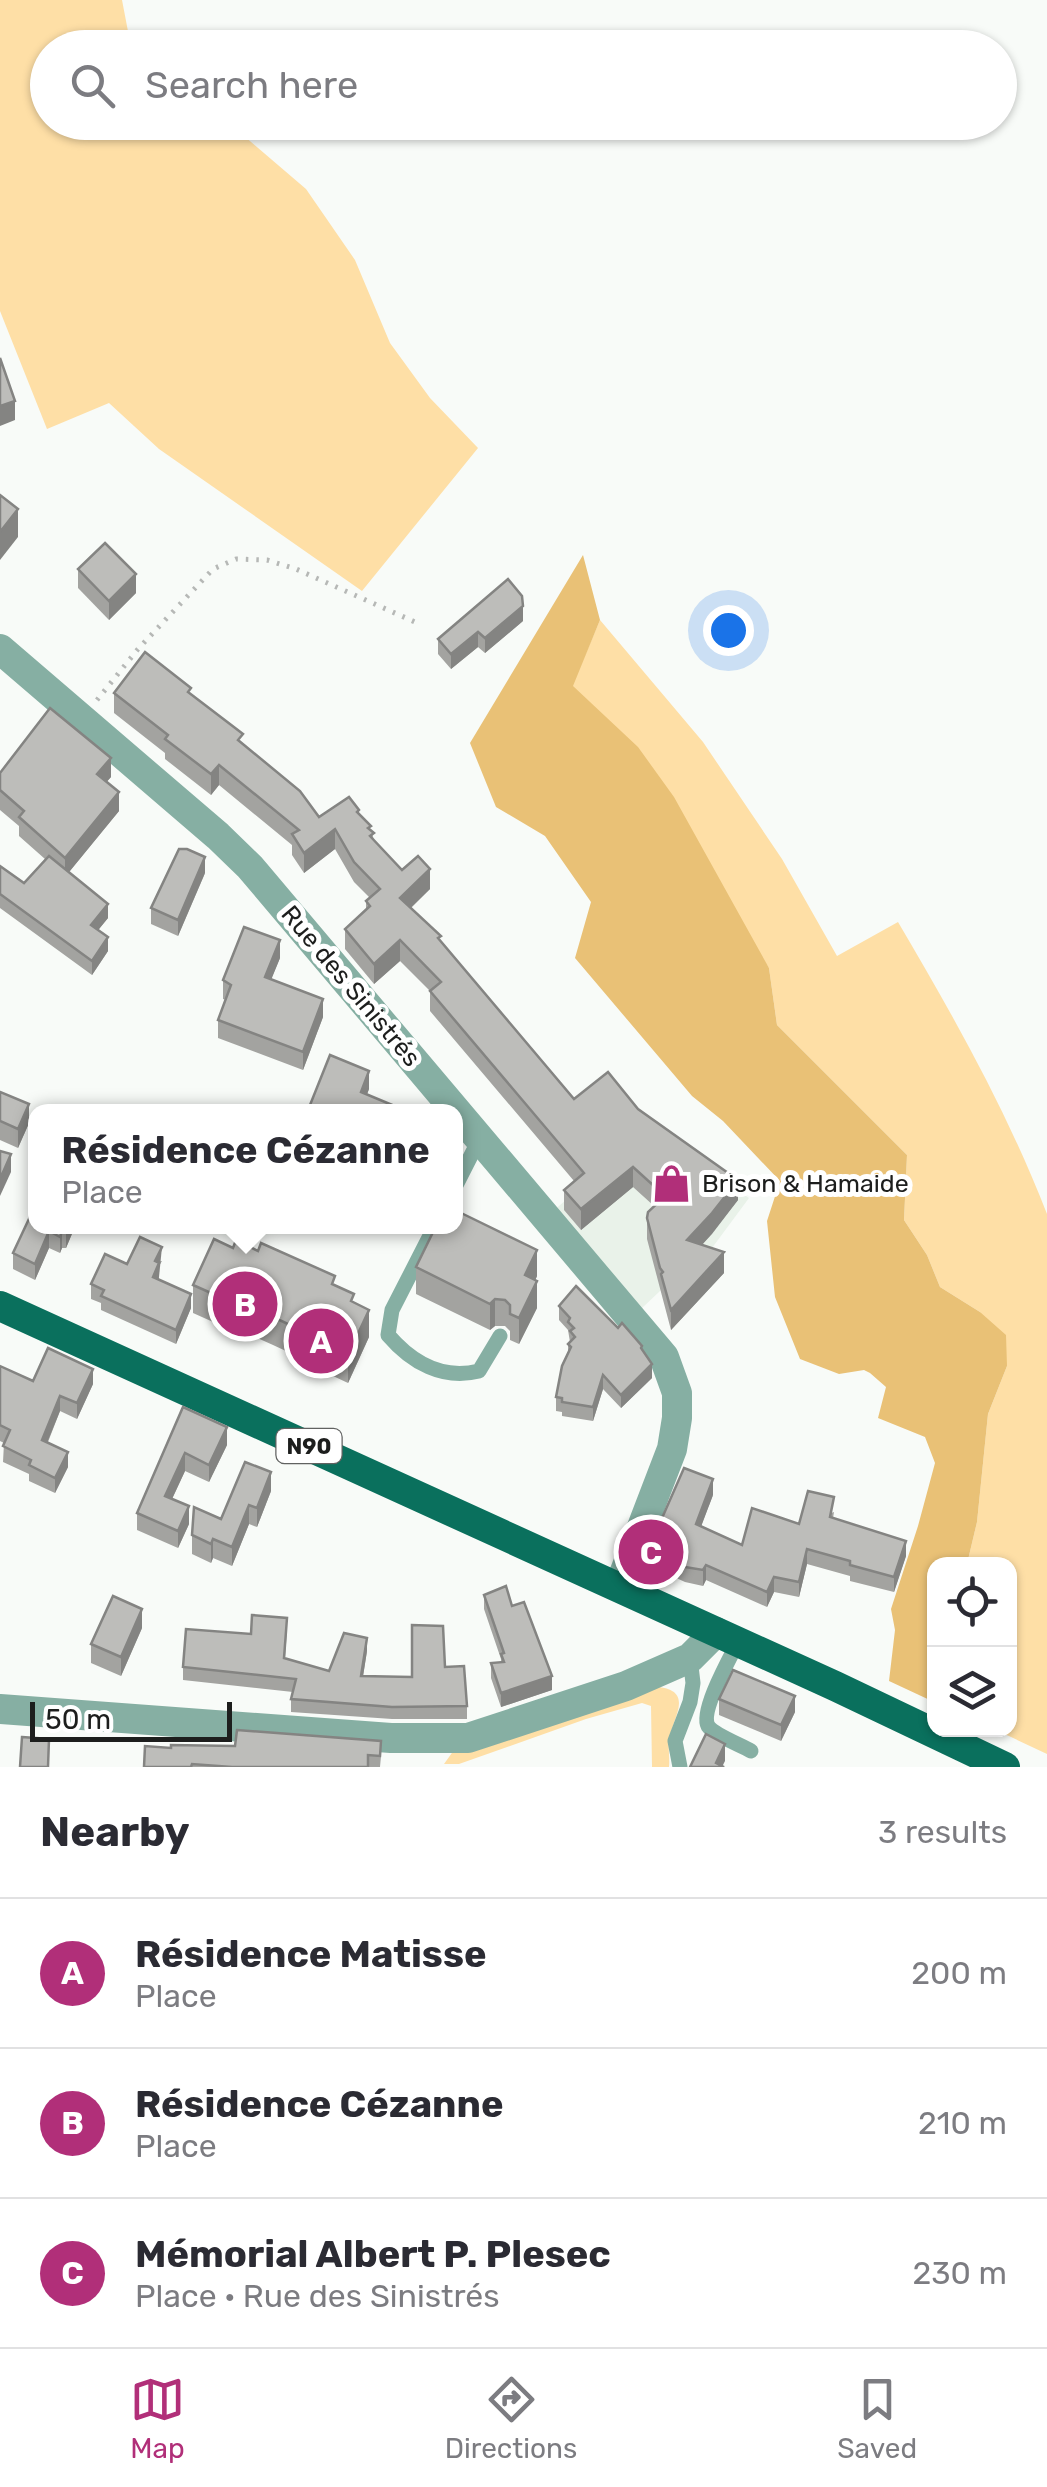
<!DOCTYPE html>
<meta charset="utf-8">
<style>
body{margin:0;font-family:Rubik,sans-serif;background:#f7f7f7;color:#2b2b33}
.controls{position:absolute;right:30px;bottom:30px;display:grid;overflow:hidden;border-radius:20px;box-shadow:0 2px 8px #0004}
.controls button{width:90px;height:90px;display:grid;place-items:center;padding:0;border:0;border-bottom:2px solid #e1e1e2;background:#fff;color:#2b2b33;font:50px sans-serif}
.scale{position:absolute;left:30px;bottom:25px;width:202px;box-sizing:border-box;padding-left:10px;border:5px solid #1d1e1d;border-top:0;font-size:28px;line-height:35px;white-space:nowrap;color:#1d1e1d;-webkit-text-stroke:8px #fff;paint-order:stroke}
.you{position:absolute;left:728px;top:630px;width:35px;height:35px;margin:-25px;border:8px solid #fff;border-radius:50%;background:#1a73e8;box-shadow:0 0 0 15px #1a73e833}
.badge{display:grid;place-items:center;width:65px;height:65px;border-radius:50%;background:#b12f79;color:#fff;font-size:32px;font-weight:700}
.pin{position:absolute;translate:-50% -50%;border:5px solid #fff;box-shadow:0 2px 10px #0006}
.popup{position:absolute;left:28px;top:1104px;width:435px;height:130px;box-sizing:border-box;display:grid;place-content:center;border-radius:20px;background:#fff;filter:drop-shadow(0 2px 8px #0005);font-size:32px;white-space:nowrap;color:#7c7c81}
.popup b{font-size:38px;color:#2b2b33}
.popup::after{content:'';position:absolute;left:50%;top:100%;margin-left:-20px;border:20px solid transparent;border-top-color:#fff}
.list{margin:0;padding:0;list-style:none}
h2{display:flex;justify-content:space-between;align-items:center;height:130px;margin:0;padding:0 40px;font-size:42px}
h2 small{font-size:32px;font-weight:400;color:#7c7c81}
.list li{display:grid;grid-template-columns:65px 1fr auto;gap:30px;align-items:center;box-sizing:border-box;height:150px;padding:0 40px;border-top:2px solid #e1e1e2}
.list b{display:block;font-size:38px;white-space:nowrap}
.list p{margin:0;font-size:32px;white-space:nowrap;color:#7c7c81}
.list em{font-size:32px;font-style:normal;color:#7c7c81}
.icon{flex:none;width:55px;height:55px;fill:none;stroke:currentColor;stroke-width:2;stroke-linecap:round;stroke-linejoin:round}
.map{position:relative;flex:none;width:1047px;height:1767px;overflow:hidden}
.search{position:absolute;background:#fff;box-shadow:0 2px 8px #0004;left:30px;right:30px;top:30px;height:110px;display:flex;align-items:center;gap:25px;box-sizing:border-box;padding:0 35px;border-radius:55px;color:#7c7c81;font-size:38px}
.sheet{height:580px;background:#fff}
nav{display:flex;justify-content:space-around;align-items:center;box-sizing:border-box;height:140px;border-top:2px solid #e1e1e2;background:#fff;font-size:28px;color:#7c7c81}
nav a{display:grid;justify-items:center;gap:5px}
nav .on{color:#b12f79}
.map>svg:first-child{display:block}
.built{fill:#e9f2e9}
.green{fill:#fedfa6}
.forest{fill:#e9c176}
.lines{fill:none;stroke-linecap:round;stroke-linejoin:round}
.path{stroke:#b6b8b6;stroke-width:5;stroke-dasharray:2.5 8;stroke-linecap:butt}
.lane{stroke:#86afa3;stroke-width:15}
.street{stroke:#86afa3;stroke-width:30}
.primary{stroke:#0a705d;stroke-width:30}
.wall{fill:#a3a3a0}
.shaded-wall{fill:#848482}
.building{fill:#bdbdba;stroke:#848482;stroke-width:2.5}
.labels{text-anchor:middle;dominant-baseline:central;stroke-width:10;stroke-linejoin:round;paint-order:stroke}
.shield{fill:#fff;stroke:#616261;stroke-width:2.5}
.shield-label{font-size:22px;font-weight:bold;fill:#1d1e1d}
.street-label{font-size:25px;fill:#1d1e1d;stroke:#fff}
.poi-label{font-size:25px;fill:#1d1e1d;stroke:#fff;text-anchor:start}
</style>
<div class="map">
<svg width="1047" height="1767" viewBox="0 0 1047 1767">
<rect width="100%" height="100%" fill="#f8fbf8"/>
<!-- built -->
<polygon class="built" points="649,1130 749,1198 709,1252 678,1274 642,1308 553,1211"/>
<!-- green -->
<g class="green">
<polygon points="0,0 122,0 131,47 48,48 48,122 229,123 306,189 355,260 390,343 430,398 478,448 362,591 159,449 109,403 47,429 0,311"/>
<path d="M600,620L703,742L782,859L837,956L898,922C954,1017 1007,1111 1047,1214V1754L996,1730H1010L1011,1691L1010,1689V1564H967L977,1522L988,1414L1007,1366L980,1312L940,1287L927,1255L904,1220L907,1155L777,1025L769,968L572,686Z"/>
<path d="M659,1687C695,1692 672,1718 669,1741C668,1749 670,1758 669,1767H652L651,1706L642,1703L586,1719L459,1764H444L454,1750Z"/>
</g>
<!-- forest -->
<polygon class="forest" points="583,555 600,620 573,686 638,747 674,797 769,968 777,1025 907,1155 904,1220 927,1255 940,1287 980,1312 1006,1335 1007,1366 988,1414 977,1522 967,1564 934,1564 934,1702 889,1681 895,1630 891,1609 918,1526 935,1463 925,1437 878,1418 886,1387 870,1373 864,1370 839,1374 800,1359 775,1297 767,1221 780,1181 723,1121 692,1096 575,958 591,902 545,836 496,807 470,743"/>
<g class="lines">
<!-- path -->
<polyline class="path" points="97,700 138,649 213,569 236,559 267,560 296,569 415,622"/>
<!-- lane -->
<g class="lane">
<polyline points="455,1187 480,1138"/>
<path d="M435,1226L392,1310L388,1335C412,1363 443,1380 479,1371L500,1336"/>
<path d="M738,1642C730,1658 700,1711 708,1726C714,1735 741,1745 751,1751"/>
<polyline points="680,1767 675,1741 690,1702 693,1683 690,1658"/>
</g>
<!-- street -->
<g class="street">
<polyline points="0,649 218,836 250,867 664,1357 677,1393 677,1418 672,1449 619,1587"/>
<polyline points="0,1709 391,1738 468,1738 626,1686 690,1658 716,1632"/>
</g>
<!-- primary -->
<polyline class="primary" points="0,1306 835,1686 1005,1767"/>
</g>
<!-- wall -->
<g class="wall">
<polygon points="78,569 136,593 109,620 78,588"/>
<polygon points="523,621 485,653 478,647 451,669 438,654 438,639"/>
<polygon points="114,693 191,694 319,817 359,814 371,830 374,840 402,870 430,889 411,908 574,1099 638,1109 738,1200 702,1245 724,1273 671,1330 647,1239 647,1218 654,1206 633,1187 581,1230 564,1210 564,1190 574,1181 430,1011 430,991 400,961 374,984 345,949 345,929 366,909 366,901 370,898 354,882 335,849 304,873 292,855 292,845 219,785 211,795 165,759 165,753 114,713"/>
<polygon points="0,773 111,777 106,782 119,811 69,872 108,918 98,930 108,951 92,975 0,908 0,866 24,883 45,859 19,836 19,826 0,810"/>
<polygon points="205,873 178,936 151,924 151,908"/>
<polygon points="280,958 271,979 323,1017 303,1070 218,1038 218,1020 226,1000 223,999 223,980"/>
<polygon points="369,1089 367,1094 409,1112 310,1112 310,1105"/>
<polygon points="0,1092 29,1123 18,1148 0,1140"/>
<polygon points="35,1206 74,1226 74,1229 66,1248 62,1248 60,1253 49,1248 35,1280 13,1269 13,1253"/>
<polygon points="233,1248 335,1285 354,1303 369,1337 348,1383 301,1361 301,1358 273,1345 242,1331 240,1334 193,1313 193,1285"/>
<polygon points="162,1261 159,1266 159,1279 191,1308 176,1344 101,1310 101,1303 91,1299 91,1284 127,1264"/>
<polygon points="416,1267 537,1276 535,1281 537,1308 519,1344 510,1340 510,1331 505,1326 495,1326 490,1330 416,1294"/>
<polygon points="559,1306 642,1351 652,1378 621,1408 603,1389 593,1421 562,1416 562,1412 556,1411 556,1397 568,1353 568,1344 570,1342 568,1330 559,1320"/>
<polygon points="0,1366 33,1381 93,1384 77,1419 60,1411 48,1442 68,1467 55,1493 29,1481 29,1474 3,1462 4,1443 0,1441"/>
<polygon points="183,1407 227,1445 209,1482 185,1471 172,1499 189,1524 178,1548 137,1530 137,1513"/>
<polygon points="271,1491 257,1527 249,1524 232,1566 213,1558 211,1563 192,1554 192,1535"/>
<polygon points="713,1495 701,1526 742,1545 834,1512 833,1518 906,1556 894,1592 850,1581 850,1576 807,1564 799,1597 774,1592 767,1607 706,1580 703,1586 685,1582 648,1565 648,1550"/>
<polygon points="484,1595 512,1606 552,1690 501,1707 491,1678 491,1663 501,1662 501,1659 484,1609"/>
<polygon points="142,1628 121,1676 91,1663 91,1644"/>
<polygon points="287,1630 285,1658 329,1671 367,1651 363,1676 412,1677 445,1667 467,1706 467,1719 392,1719 291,1712 291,1699 293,1692 183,1680 183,1667 251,1634"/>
<polygon points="719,1699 795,1712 781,1741 719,1715"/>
<polygon points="171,1748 381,1756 380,1767 144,1767"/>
</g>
<!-- shaded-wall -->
<g class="shaded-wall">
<polygon points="15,401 15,420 0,426 0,406"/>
<polygon points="18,509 18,537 0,560 0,532"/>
<polygon points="136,574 136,593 109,620 109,601"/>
<polygon points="523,606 523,621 485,653 485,638"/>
<polygon points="478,632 478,647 451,669 451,654"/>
<polygon points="111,758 111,777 97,793 97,774"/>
<polygon points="219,765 219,785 211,795 211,774"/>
<polygon points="119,792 119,811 65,877 65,858"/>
<polygon points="335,829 335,849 304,873 304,853"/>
<polygon points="205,857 205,873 178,936 178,920"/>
<polygon points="430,869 430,889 400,918 400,898"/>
<polygon points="108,904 108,918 91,939 91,925"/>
<polygon points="108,937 108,951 92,975 92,961"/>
<polygon points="280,940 280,958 265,995 265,977"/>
<polygon points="400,940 400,961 374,984 374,964"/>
<polygon points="323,999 323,1017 303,1070 303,1052"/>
<polygon points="369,1071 369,1089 361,1110 361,1092"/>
<polygon points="29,1104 29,1123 18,1148 18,1129"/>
<polygon points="11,1154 11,1172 0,1196 0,1179"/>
<polygon points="633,1167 633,1187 581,1230 581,1209"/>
<polygon points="738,1180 738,1200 712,1234 687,1261 687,1240"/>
<polygon points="68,1226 74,1226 74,1229 66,1248 66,1232"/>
<polygon points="49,1231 49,1248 35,1280 35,1264"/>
<polygon points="62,1231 62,1248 60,1253 60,1237"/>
<polygon points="162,1247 159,1277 153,1291 155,1261"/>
<polygon points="537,1250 537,1276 525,1302 525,1275"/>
<polygon points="724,1252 724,1273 671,1330 671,1310"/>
<polygon points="537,1281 537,1308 519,1344 519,1318"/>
<polygon points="191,1294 191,1308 176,1344 176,1330"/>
<polygon points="495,1299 495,1326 490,1330 490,1304"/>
<polygon points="242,1303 242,1331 240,1334 240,1306"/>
<polygon points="369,1310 369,1337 348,1383 348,1355"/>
<polygon points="652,1364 652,1378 621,1408 621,1395"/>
<polygon points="93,1369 93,1384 77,1419 77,1403"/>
<polygon points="603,1375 603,1389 593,1421 593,1407"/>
<polygon points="60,1396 60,1411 42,1455 42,1440"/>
<polygon points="227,1427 227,1445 209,1482 209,1465"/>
<polygon points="68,1452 68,1467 55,1493 55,1478"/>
<polygon points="185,1453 185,1471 165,1514 165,1496"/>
<polygon points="271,1472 271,1491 257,1527 257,1508"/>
<polygon points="713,1479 713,1495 696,1540 696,1524"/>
<polygon points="249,1505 249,1524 232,1566 232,1547"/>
<polygon points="189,1506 189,1524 178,1548 178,1531"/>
<polygon points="213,1539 213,1558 211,1563 211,1544"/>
<polygon points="906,1541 906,1556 894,1592 894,1577"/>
<polygon points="807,1549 807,1564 799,1597 799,1582"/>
<polygon points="706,1565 706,1580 703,1586 703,1570"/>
<polygon points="774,1577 774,1592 767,1607 767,1592"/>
<polygon points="142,1609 142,1628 121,1676 121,1657"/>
<polygon points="367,1638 367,1651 361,1689 361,1676"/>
<polygon points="552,1676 552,1690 501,1707 501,1693"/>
<polygon points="795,1696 795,1712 781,1741 781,1725"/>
<polygon points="725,1744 725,1761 722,1767 716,1763"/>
</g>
<!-- building -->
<g class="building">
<polygon points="0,358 15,401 0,406"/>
<polygon points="0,495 18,509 0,532"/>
<polygon points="105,543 136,574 109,601 78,569"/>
<polygon points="508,579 522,596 523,606 485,638 478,632 451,654 438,639"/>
<polygon points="145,652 191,688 188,692 243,734 238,740 300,791 319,817 349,797 359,810 357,812 371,826 368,828 374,833 370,836 402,870 418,856 430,869 400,898 441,936 438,938 574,1099 608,1072 638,1109 738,1180 712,1213 687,1240 724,1252 671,1310 661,1274 663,1272 660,1268 647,1218 648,1212 665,1196 633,1167 581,1209 564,1190 584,1173 430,991 441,982 400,940 374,964 345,929 370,906 366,901 380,889 354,862 335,829 304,853 292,834 299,830 219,765 211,774 165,739 168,735 114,693"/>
<polygon points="50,708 111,758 97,774 119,792 65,858 19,817 24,811 0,790 0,773"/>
<polygon points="179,849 187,849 205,857 178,920 151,908"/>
<polygon points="49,856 108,904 91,925 108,937 92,961 0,894 0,866 24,883"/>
<polygon points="244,927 280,940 265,977 323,999 303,1052 218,1020 231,985 223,980"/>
<polygon points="330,1055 369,1071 361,1092 409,1112 328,1112 310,1105"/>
<polygon points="0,1092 29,1104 18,1129 0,1121"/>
<polygon points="0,1151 11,1154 0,1179"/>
<polygon points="35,1206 35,1226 68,1226 66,1232 62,1231 60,1237 49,1231 35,1264 13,1253"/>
<polygon points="455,1210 537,1250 525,1275 537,1281 519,1318 510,1314 510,1305 505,1300 495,1299 490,1304 416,1267 436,1226 455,1226"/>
<polygon points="140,1237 162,1247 155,1261 159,1263 153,1277 191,1294 176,1330 101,1296 104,1290 91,1284 105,1254 127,1264"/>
<polygon points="214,1239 233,1248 236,1240 258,1251 261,1243 335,1276 332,1284 354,1294 351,1301 369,1310 348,1355 301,1334 303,1331 273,1317 242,1303 240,1306 193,1285"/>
<polygon points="576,1286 618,1328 622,1323 642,1346 641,1348 652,1364 621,1395 603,1375 593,1407 562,1402 562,1398 556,1397 562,1366 571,1347 568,1344 575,1337 570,1331 574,1328 568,1322 570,1318 559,1306"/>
<polygon points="48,1348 93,1369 77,1403 60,1396 42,1440 68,1452 55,1478 29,1465 31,1460 3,1446 10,1430 0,1425 0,1366 33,1381"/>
<polygon points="183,1407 227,1427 209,1465 185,1453 165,1496 189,1506 178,1531 137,1513"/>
<polygon points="245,1462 271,1472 257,1508 249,1505 232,1547 213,1539 211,1544 192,1535 194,1507 221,1519"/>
<polygon points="684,1468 713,1479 696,1524 742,1545 752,1508 799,1524 808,1491 834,1497 830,1517 906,1541 894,1577 850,1565 850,1561 807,1549 799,1582 774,1577 767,1592 706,1565 703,1570 685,1567 648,1550"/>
<polygon points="506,1586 512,1606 524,1602 552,1676 501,1693 491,1663 504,1662 501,1654 504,1653 484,1595"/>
<polygon points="113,1596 142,1609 121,1657 91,1644"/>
<polygon points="252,1615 287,1618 284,1658 329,1671 344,1633 367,1638 361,1676 412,1677 412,1625 443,1626 445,1667 464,1666 467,1706 392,1707 291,1699 296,1679 183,1667 186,1629 251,1634"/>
<polygon points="733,1670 795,1696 781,1725 719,1699"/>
<polygon points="237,1730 381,1741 380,1756 368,1755 368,1767 232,1767 192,1764 191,1767 144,1767 145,1746 171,1748 171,1745 235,1746"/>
<polygon points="706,1734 725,1744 716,1763 724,1767 690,1767"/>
<polygon points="22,1737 49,1739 48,1767 20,1767"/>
</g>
<!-- icons -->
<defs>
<symbol id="shop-bare" viewBox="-9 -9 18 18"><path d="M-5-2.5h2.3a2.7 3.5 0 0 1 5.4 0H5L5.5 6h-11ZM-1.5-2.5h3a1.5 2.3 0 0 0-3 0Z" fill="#b12f79" stroke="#fff" stroke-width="2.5" paint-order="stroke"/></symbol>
</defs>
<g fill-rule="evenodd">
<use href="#shop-bare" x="644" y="1156" width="55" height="55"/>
</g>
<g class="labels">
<!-- shield labels -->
<rect class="shield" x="276.5" y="1429" width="65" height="34" rx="8"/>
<g class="shield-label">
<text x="309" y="1446">N90</text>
</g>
<!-- street labels -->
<g class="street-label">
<text transform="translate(351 986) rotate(50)">Rue des Sinistrés</text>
</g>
<!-- poi labels -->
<g class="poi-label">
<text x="702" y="1183">Brison &amp; Hamaide</text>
</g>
</g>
</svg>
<div class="controls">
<button><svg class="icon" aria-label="locate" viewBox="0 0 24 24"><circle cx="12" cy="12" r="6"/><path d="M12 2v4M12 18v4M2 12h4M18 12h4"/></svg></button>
<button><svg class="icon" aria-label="layers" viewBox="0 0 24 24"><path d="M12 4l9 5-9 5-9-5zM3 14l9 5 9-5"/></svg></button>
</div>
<div class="scale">50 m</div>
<div class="you"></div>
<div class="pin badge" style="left:321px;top:1341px">A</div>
<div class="pin badge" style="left:245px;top:1304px">B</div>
<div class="popup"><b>Résidence Cézanne</b>Place</div>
<div class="pin badge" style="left:651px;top:1552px">C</div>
<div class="search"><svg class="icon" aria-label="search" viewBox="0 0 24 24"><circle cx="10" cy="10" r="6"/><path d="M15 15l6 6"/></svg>Search here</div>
</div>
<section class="sheet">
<h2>Nearby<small>3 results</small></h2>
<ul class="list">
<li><span class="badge">A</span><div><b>Résidence Matisse</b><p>Place</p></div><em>200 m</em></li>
<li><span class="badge">B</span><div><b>Résidence Cézanne</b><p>Place</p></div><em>210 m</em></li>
<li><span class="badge">C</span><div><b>Mémorial Albert P. Plesec</b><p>Place · Rue des Sinistrés</p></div><em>230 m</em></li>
</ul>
</section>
<nav>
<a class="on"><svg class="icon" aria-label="map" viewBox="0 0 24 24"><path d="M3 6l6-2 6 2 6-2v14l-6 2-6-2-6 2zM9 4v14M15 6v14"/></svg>Map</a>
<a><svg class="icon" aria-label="directions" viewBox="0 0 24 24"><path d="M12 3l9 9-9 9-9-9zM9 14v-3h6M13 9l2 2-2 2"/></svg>Directions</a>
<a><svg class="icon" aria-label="saved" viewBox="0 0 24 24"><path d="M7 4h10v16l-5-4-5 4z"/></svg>Saved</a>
</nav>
